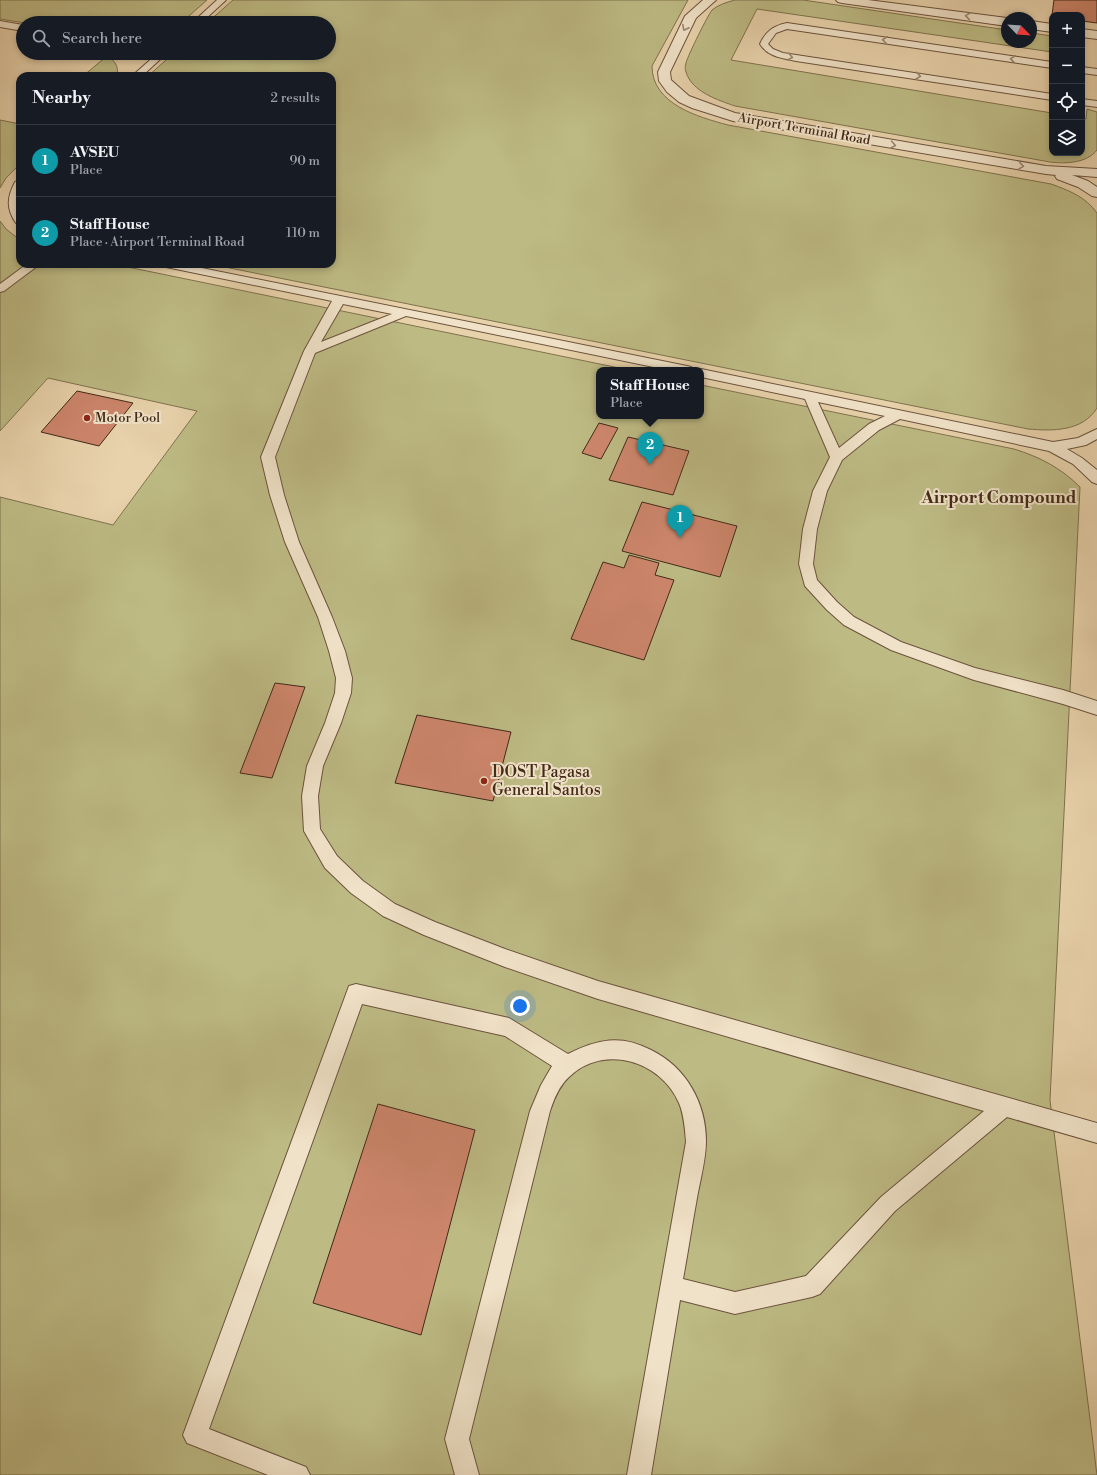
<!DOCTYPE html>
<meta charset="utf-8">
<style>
body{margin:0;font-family:"Libre Bodoni",serif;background:#242831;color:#f1f3f6}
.controls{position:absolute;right:12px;top:12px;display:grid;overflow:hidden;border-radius:8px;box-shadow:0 2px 6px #0003}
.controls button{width:36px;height:36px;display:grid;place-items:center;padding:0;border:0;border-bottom:1px solid #363941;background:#171b24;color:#f1f3f6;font:20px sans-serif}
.compass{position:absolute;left:1001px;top:12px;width:36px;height:36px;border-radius:50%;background:#171b24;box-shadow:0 2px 6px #0003;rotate:115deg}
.you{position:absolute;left:520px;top:1006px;width:14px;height:14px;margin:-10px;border:3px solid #fff;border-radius:50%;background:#1a73e8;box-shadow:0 0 0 6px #1a73e833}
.badge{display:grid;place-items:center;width:26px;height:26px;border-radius:50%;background:#7c3aed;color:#fff;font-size:13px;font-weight:700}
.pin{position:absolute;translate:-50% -33px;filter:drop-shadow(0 1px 2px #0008)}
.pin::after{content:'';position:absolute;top:21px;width:14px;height:12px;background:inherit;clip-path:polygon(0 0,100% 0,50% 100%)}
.popup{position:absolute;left:596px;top:367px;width:108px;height:52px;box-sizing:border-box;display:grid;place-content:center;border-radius:8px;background:#171b24;filter:drop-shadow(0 1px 3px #0005);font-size:13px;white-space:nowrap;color:#9ea1a6}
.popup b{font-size:15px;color:#f1f3f6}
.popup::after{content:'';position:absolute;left:50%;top:100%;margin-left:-8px;border:8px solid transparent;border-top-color:#171b24}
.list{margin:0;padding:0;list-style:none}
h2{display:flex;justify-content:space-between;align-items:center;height:52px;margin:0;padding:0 16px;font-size:17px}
h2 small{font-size:13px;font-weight:400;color:#9ea1a6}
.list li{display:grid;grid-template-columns:26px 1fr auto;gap:12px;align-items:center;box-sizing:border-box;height:72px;padding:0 16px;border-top:1px solid #363941}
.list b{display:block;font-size:15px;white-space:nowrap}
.list p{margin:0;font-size:13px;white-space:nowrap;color:#9ea1a6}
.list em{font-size:13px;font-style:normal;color:#9ea1a6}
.icon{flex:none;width:22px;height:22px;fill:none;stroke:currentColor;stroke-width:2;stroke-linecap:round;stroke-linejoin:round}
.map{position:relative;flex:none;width:1097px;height:1475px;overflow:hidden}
.search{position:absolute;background:#171b24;box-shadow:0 2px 6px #0003;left:16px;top:16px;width:320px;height:44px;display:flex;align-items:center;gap:10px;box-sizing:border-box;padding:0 14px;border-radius:22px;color:#9ea1a6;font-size:15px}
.panel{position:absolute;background:#171b24;box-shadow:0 2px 6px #0003;left:16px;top:72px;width:320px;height:196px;border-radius:12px}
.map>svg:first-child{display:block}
.green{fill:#bdba84;stroke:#80724e}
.building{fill:#cd866c;stroke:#432918}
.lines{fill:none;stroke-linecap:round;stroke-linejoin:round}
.service-casing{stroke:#6c533d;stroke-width:2}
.minor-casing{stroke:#6c533d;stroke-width:2}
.service{fill:#f0e2c8;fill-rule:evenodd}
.minor{fill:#f0e2c8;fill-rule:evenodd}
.oneway{stroke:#9a8670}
.poi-dot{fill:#8f2418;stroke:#f0e2c8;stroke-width:1.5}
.labels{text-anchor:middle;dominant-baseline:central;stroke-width:4;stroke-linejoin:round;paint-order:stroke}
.far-street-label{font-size:13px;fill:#432918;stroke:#f0e2c8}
.far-poi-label{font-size:13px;fill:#432918;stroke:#f0e2c8;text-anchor:start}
.poi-label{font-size:16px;fill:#432918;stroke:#f0e2c8;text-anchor:start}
.neighbourhood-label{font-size:17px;font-weight:bold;fill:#432918;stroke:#f0e2c8}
</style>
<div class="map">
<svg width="1097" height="1475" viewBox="0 0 1097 1475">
<rect width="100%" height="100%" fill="#e8d2ab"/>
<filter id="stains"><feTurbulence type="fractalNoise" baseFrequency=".005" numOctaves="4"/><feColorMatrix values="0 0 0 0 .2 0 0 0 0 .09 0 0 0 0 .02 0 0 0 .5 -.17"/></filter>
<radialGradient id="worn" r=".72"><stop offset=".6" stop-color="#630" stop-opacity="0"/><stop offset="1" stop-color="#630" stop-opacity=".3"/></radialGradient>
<!-- green -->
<g class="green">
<polygon points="0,0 207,0 181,23 25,23 0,19"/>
<path d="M233,0H688L652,66C652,104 698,117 728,125L1051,184C1068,190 1086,197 1097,213V408C1082,432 1052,431 1028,429L210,264H332V76H148L174,53H329V23H207Z"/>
<path d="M735,0H803L1007,30V42H1031V33L1052,36V52L757,9L731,60L1052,113V153H1082V118L1086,119L1087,109L1097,112V150C1087,163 1066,164 1050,162L735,106C718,100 692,92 686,72C685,69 685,66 686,63C688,55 708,15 712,10C718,5 727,2 735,0Z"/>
<path d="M107,56C115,61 119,66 117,76H83Z"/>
<polygon points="0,120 20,124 20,164 6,178 0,188"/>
<path d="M0,221L6,229L20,240V264H113L629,370H599V416H701V385L1014,449C1040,457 1061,468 1080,487L1050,1100L1097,1475H0V497L113,525L197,411L48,378L0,431Z"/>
</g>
<!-- building -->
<g class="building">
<polygon points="1054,0 1097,0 1097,23 1082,21 1082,15 1052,15"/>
<polygon points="77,391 133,403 99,446 41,432"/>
<polygon points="599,423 618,428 601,459 582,453"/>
<polygon points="628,437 689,451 673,495 609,480"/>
<polygon points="642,502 737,526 720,577 622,551"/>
<polygon points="629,555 659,563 655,575 674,580 644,660 571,639 603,562 624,568"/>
<polygon points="275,683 305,687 272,778 240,773"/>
<polygon points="417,715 511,732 493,801 395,783"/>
<polygon points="378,1104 475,1130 421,1335 313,1303"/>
</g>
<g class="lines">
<defs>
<g id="service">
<polygon points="217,0 226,0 201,23 192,23"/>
<polygon points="0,21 23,25 23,31 0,27"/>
<path d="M787,23L1052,62V68L787,29L776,33L768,44L773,49L783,53L1052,94V100L796,61C782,58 768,57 760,44C766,31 773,26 787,23Z"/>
<polygon points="158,53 167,53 142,76 132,76"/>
<polygon points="1082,67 1097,69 1097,75 1082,73"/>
<polygon points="1082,99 1097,101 1097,107 1082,105"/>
<path d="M20,179V224L16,223C6,209 7,197 15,182Z"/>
<polygon points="27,264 40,264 4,291 0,292 0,284"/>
<path d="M160,264H182L687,366L691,367L693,370H668L406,316L315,353L275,457L284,495L299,542L332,617L345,651L352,678L351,693L341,723L323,766L318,796L320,829L337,856L363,881L395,904L435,922L505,949L598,981L1097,1123V1143L1007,1117L895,1211L820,1294L812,1297L735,1314L680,1300L651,1475H627L686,1142C685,1129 684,1115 679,1103C661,1061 604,1043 569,1077C559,1086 554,1099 550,1111L469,1439L479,1475H455L445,1439L530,1111L541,1085L552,1066L505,1036L362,1004L209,1429L306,1467L310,1475H268L187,1443L183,1435L349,986L356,984L509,1018L568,1054C597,1039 621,1034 651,1050C686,1067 706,1103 706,1141C706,1159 700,1181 697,1198C692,1225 688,1252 683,1279L735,1292L806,1276L881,1197L984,1111L598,999L505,967L424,935L383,916L351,893L325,868L304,831L302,796L307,766L325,723L335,693L336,678L329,651L318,617L285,542L270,495L261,457L304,351L332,301L166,267ZM343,304L392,314L321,342Z"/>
<path d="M701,369L1053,442L1078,438L1097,429V439L1086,445L1067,449L1082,458L1097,470V484L1092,482L1073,464L1049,451L900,419L879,430L842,460L827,491L817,529L813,564L817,580L837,602L854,617L901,642L975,668L1063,690L1097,701V715L1063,704L974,680L891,650L844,625L827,610L805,586L799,564L803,529L813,491L830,457L805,399L701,377V370H697ZM818,402L885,416L869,424L839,448Z"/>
</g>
<g id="minor">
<polygon points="703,0 716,0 696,18 670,72 671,80 689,96 735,113 1046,166 1097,169 1097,177 1072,175 1088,181 1097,187 1097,197 1092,196 1078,187 1057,179 1055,176 1056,175 1046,174 733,121 692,108 679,102 667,92 659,81 658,72 685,16"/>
<polygon points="836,0 868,0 1007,18 1007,26 842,3 838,2"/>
<polygon points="1031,21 1052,24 1052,32 1031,29"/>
<polygon points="1082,29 1097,31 1097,39 1082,37"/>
</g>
</defs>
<!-- service casing -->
<use href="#service" class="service-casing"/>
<!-- minor casing -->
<use href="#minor" class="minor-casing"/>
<!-- service -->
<use href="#service" class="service"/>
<!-- minor -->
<use href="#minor" class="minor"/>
</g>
<!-- one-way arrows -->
<defs><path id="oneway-chevron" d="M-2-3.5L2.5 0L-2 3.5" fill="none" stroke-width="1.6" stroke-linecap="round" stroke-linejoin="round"/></defs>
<g class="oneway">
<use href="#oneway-chevron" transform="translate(968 16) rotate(-172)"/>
<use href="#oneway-chevron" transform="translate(685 28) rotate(117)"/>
<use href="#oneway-chevron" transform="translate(885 40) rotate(-172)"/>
<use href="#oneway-chevron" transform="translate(790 57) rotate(12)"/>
<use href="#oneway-chevron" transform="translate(1013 59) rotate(-171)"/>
<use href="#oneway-chevron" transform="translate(918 76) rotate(8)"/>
<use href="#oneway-chevron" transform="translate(893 145) rotate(10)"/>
<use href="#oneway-chevron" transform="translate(1021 166) rotate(9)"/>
</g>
<!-- markers -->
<g class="poi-dot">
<circle cx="87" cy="418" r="4"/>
<circle cx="484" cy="781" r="4"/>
</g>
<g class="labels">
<!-- far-street labels -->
<g class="far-street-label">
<text transform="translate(804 129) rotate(10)">Airport Terminal Road</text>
</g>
<!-- far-poi labels -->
<g class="far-poi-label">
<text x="95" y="418">Motor Pool</text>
</g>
<!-- poi labels -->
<g class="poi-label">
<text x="492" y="772">DOST Pagasa<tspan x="492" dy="18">General Santos</tspan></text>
</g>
<!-- neighbourhood labels -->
<g class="neighbourhood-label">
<text x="999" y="498">Airport Compound</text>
</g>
</g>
<rect width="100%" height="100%" filter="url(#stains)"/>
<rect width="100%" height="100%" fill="url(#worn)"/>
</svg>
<div class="controls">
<button>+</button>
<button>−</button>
<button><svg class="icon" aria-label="locate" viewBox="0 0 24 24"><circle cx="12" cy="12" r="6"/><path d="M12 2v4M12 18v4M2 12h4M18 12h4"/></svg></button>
<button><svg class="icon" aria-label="layers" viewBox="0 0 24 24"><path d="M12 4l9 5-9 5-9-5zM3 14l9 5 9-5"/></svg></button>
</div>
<svg class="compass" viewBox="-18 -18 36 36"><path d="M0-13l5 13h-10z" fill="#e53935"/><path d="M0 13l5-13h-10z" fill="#9ea1a6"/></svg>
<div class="you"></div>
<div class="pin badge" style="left:680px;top:538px;background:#0f9aa8">1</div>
<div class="pin badge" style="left:650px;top:465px;background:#0f9aa8">2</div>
<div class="popup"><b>Staff House</b>Place</div>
<div class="search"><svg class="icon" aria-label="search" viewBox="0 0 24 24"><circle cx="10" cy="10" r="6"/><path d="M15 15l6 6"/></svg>Search here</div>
<section class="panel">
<h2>Nearby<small>2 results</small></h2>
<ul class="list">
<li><span class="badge" style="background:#0f9aa8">1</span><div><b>AVSEU</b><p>Place</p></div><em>90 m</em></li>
<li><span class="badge" style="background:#0f9aa8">2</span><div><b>Staff House</b><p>Place · Airport Terminal Road</p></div><em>110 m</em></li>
</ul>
</section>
</div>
